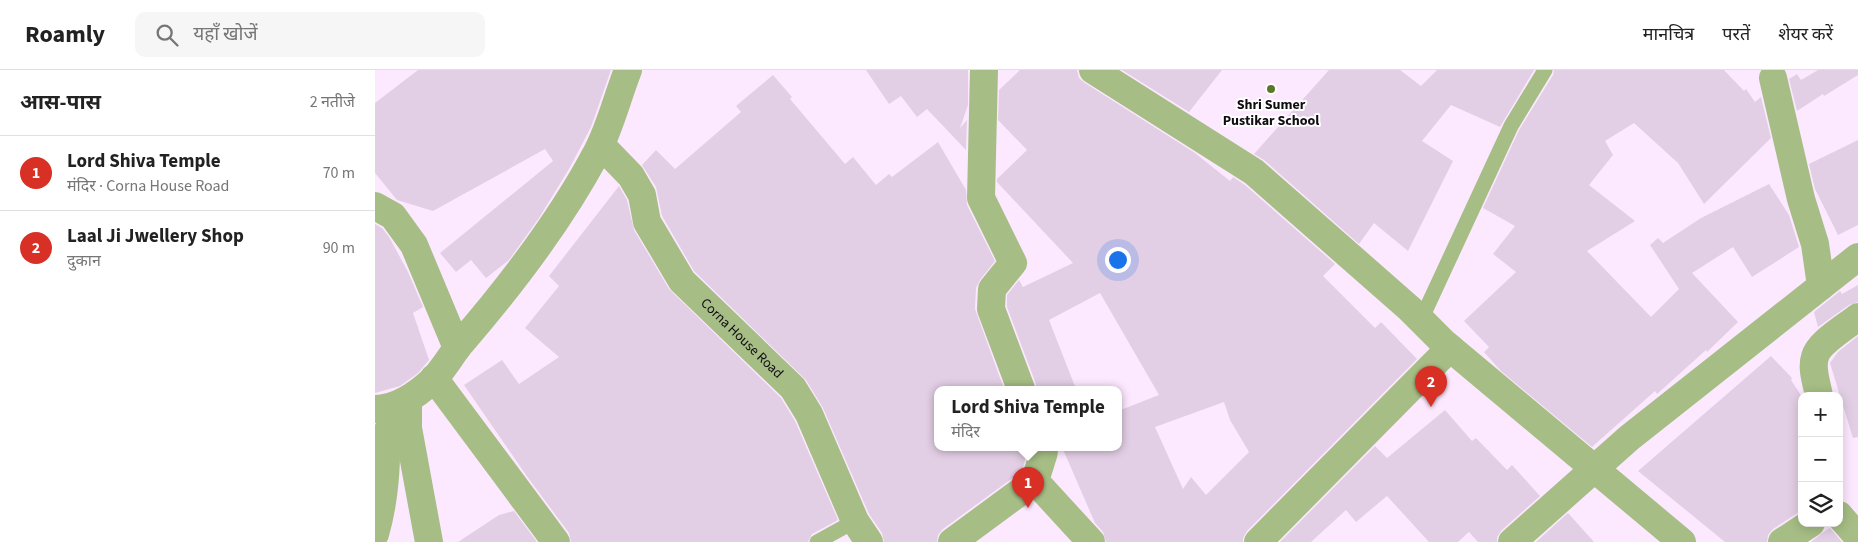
<!DOCTYPE html>
<html lang="hi">
<meta charset="utf-8">
<style>
body{margin:0;font-family:"Source Sans 3","Noto Sans Devanagari",sans-serif;background:#f6f6f6;color:#222}
.controls{position:absolute;right:15px;bottom:15px;display:grid;overflow:hidden;border-radius:10px;box-shadow:0 2px 12px #0003}
.controls button{width:45px;height:45px;display:grid;place-items:center;padding:0;border:0;border-bottom:1px solid #e0e0e0;background:#fff;color:#222;font:25px sans-serif}
.you{position:absolute;left:742px;top:189px;width:18px;height:18px;margin:-12px;border:4px solid #fff;border-radius:50%;background:#1a73e8;box-shadow:0 0 0 8px #1a73e833}
.badge{display:grid;place-items:center;width:32px;height:32px;border-radius:50%;background:#d93025;color:#fff;font-size:16px;font-weight:700}
.pin{position:absolute;translate:-50% -41px;filter:drop-shadow(0 1px 2px #0008)}
.pin::after{content:'';position:absolute;top:26px;width:18px;height:15px;background:inherit;clip-path:polygon(0 0,100% 0,50% 100%)}
.popup{position:absolute;left:559px;top:316px;width:188px;height:65px;box-sizing:border-box;display:grid;place-content:center;border-radius:10px;background:#fff;filter:drop-shadow(0 1px 4px #0005);font-size:16px;white-space:nowrap;color:#767676}
.popup b{font-size:19px;color:#222}
.popup::after{content:'';position:absolute;left:50%;top:100%;margin-left:-10px;border:10px solid transparent;border-top-color:#fff}
.list{margin:0;padding:0;list-style:none}
h2{display:flex;justify-content:space-between;align-items:center;height:65px;margin:0;padding:0 20px;font-size:21px}
h2 small{font-size:16px;font-weight:400;color:#767676}
.list li{display:grid;grid-template-columns:32px 1fr auto;gap:15px;align-items:center;box-sizing:border-box;height:75px;padding:0 20px;border-top:1px solid #e0e0e0}
.list b{display:block;font-size:19px;white-space:nowrap}
.list p{margin:0;font-size:16px;white-space:nowrap;color:#767676}
.list em{font-size:16px;font-style:normal;color:#767676}
.icon{flex:none;width:28px;height:28px;fill:none;stroke:currentColor;stroke-width:2;stroke-linecap:round;stroke-linejoin:round}
.map{position:relative;flex:none;width:1483px;height:472px;overflow:hidden}
header{display:flex;align-items:center;gap:30px;box-sizing:border-box;height:70px;padding:0 25px;background:#fff;border-bottom:1px solid #e0e0e0}
header strong{font-size:24px}
nav{display:flex;gap:28px;margin-inline-start:auto;font-size:18px}
.search{width:350px;height:45px;background:#f6f6f6;display:flex;align-items:center;gap:12px;box-sizing:border-box;padding:0 18px;border-radius:10px;color:#767676;font-size:19px}
main{display:flex}
aside{flex:1;background:#fff}
.map>svg:first-child{display:block}
.building{fill:#e3cfe5;fill-rule:evenodd}
.lines{fill:none;stroke-linecap:round;stroke-linejoin:round}
.service{stroke:#a6be85;stroke-width:15}
.minor{stroke:#a6be85;stroke-width:28}
.tertiary{stroke:#a6be85;stroke-width:28}
.poi-dot{fill:#5b772b;stroke:#fefefe;stroke-width:2}
.labels{text-anchor:middle;dominant-baseline:central;stroke-width:4;stroke-linejoin:round;paint-order:stroke}
.poi-label{font-size:14px;font-weight:bold;fill:#110b12;stroke:#fefefe}
.street-label{font-size:14px;fill:#110b12;stroke:#fefefe}
</style>
<header>
<strong>Roamly</strong>
<div class="search"><svg class="icon" aria-label="search" viewBox="0 0 24 24"><circle cx="10" cy="10" r="6"/><path d="M15 15l6 6"/></svg>यहाँ खोजें</div>
<nav><a>मानचित्र</a><a>परतें</a><a>शेयर करें</a></nav>
</header>
<main>
<aside>
<h2>आस-पास<small>2 नतीजे</small></h2>
<ul class="list">
<li><span class="badge">1</span><div><b>Lord Shiva Temple</b><p>मंदिर · Corna House Road</p></div><em>70 m</em></li>
<li><span class="badge">2</span><div><b>Laal Ji Jwellery Shop</b><p>दुकान</p></div><em>90 m</em></li>
</ul>
</aside>
<div class="map">
<svg width="1483" height="472" viewBox="0 0 1483 472">
<rect width="100%" height="100%" fill="#fde9ff"/>
<!-- building -->
<g class="building">
<polygon points="43,0 236,0 216,57 194,99 164,148 134,190 111,208 96,190 81,202 65,183 178,91 170,79 58,141 22,130 0,103 0,33"/>
<polygon points="491,0 593,0 593,35 585,58 592,50 591,80 552,39 542,47 526,26 514,34"/>
<path d="M645,0H702L704,8L710,13L820,83L855,111L858,107L870,115L960,194L948,206L1000,258L1006,252L1042,289L872,461L868,468V472H731L728,462L720,453L687,377H743V341L784,325L725,223L674,250L701,319H661V314L632,237V225L644,210L648,217L698,193L622,112V109L652,80L623,50L624,20ZM849,332L855,350L874,382L831,425L816,407L808,419L780,357Z"/>
<polygon points="747,0 847,0 814,42"/>
<polygon points="954,0 1025,0 1046,16 1062,0 1159,0 1125,57 1076,35 1047,71 1078,91 1033,181 999,153 984,174 889,90 879,84"/>
<polygon points="1179,0 1349,0 1369,21 1371,19 1380,32 1386,27 1396,68 1329,134 1303,93 1259,53 1230,71 1238,85 1214,115 1260,151 1212,181 1276,247 1304,219 1275,175 1283,168 1288,173 1326,148 1394,114 1414,145 1424,177 1377,207 1358,177 1317,203 1363,252 1332,282 1331,280 1282,324 1280,321 1217,377 1126,301 1109,282 1114,277 1089,251 1141,202 1118,184 1140,156 1108,138 1144,60 1178,5"/>
<polygon points="1443,0 1483,0 1483,5 1449,26 1448,24 1422,41 1414,9 1422,4 1426,10"/>
<polygon points="398,5 417,27 415,29 470,94 478,87 501,115 514,104 517,107 563,72 591,120 592,135 620,191 605,210 601,218 600,239 629,319 563,319 563,377 652,377 652,383 647,401 568,459 563,465 562,472 509,472 507,463 494,444 448,338 431,310 319,201 287,146 281,117 267,95 281,80 300,99 366,42 361,36"/>
<polygon points="1483,70 1483,155 1463,165 1440,119 1434,94"/>
<polygon points="244,116 252,130 259,160 294,219 406,328 420,351 463,450 437,464 433,472 196,472 194,463 151,405 89,315 127,290 144,314 184,287 150,258 184,216 174,206"/>
<polygon points="0,154 7,158 14,167 33,202 48,237 38,243 54,290 43,303 25,316 0,323"/>
<polygon points="1483,215 1483,232 1474,235 1443,257 1439,242 1465,221 1467,224"/>
<polygon points="1483,266 1483,367 1478,368 1455,293 1463,282"/>
<polygon points="1396,286 1417,308 1416,310 1427,327 1427,440 1398,459 1393,465 1392,472 1350,472 1263,401"/>
<polygon points="1070,340 1097,371 1101,368 1132,400 1137,395 1165,426 1127,460 1122,467 1122,472 1103,472 1094,462 1083,472 1054,472 1012,426 981,452 971,440 936,472 905,472 1000,376 1012,388"/>
<polygon points="139,441 162,472 83,472 124,445"/>
<polygon points="1193,443 1219,472 1161,472"/>
<polygon points="1455,458 1467,472 1436,472 1447,463"/>
</g>
<g class="lines">
<!-- service -->
<g class="service">
<polyline points="1046,250 1136,56 1170,0"/>
<polyline points="442,472 480,451"/>
</g>
<!-- minor -->
<g class="minor">
<polyline points="609,0 606,128 638,193 617,219 616,239 646,319"/>
<polyline points="1398,8 1426,129 1440,174 1446,216"/>
<path id="s1" d="M226,75L256,106L267,125L272,152L307,211L418,318L434,344L480,451L494,472"/>
<polyline points="0,136 18,146 39,175 82,278"/>
<polyline points="59,308 181,472"/>
<path d="M1444,326C1442,314 1436,299 1440,287C1443,273 1472,256 1483,247"/>
<polyline points="33,330 33,358 54,472"/>
<path d="M0,339C23,339 43,324 59,309C69,298 77,284 86,273C137,214 186,150 222,82C235,58 243,25 253,0"/>
<polyline points="660,411 669,382 667,377"/>
<polyline points="1464,445 1483,467"/>
<path d="M0,464C10,430 11,398 12,362"/>
<polyline points="577,472 660,411 716,472"/>
<polyline points="883,472 1075,278"/>
<polyline points="1137,472 1254,368 1483,187"/>
<polyline points="1407,472 1436,453"/>
</g>
<!-- tertiary -->
<polyline class="tertiary" points="718,0 879,102 1035,239 1068,272 1307,472"/>
</g>
<!-- markers -->
<circle class="poi-dot" cx="896" cy="19" r="5"/>
<g class="labels">
<!-- poi labels -->
<g class="poi-label">
<text x="896" y="35">Shri Sumer<tspan x="896" dy="16">Pustikar School</tspan></text>
</g>
<!-- street labels -->
<g class="street-label">
<text stroke="none"><textPath href="#s1" startOffset="244">Corna House Road</textPath></text>
</g>
</g>
</svg>
<div class="controls">
<button>+</button>
<button>−</button>
<button><svg class="icon" aria-label="layers" viewBox="0 0 24 24"><path d="M12 4l9 5-9 5-9-5zM3 14l9 5 9-5"/></svg></button>
</div>
<div class="you"></div>
<div class="pin badge" style="left:653px;top:438px">1</div>
<div class="popup"><b>Lord Shiva Temple</b>मंदिर</div>
<div class="pin badge" style="left:1056px;top:337px">2</div>
</div>
</main>
